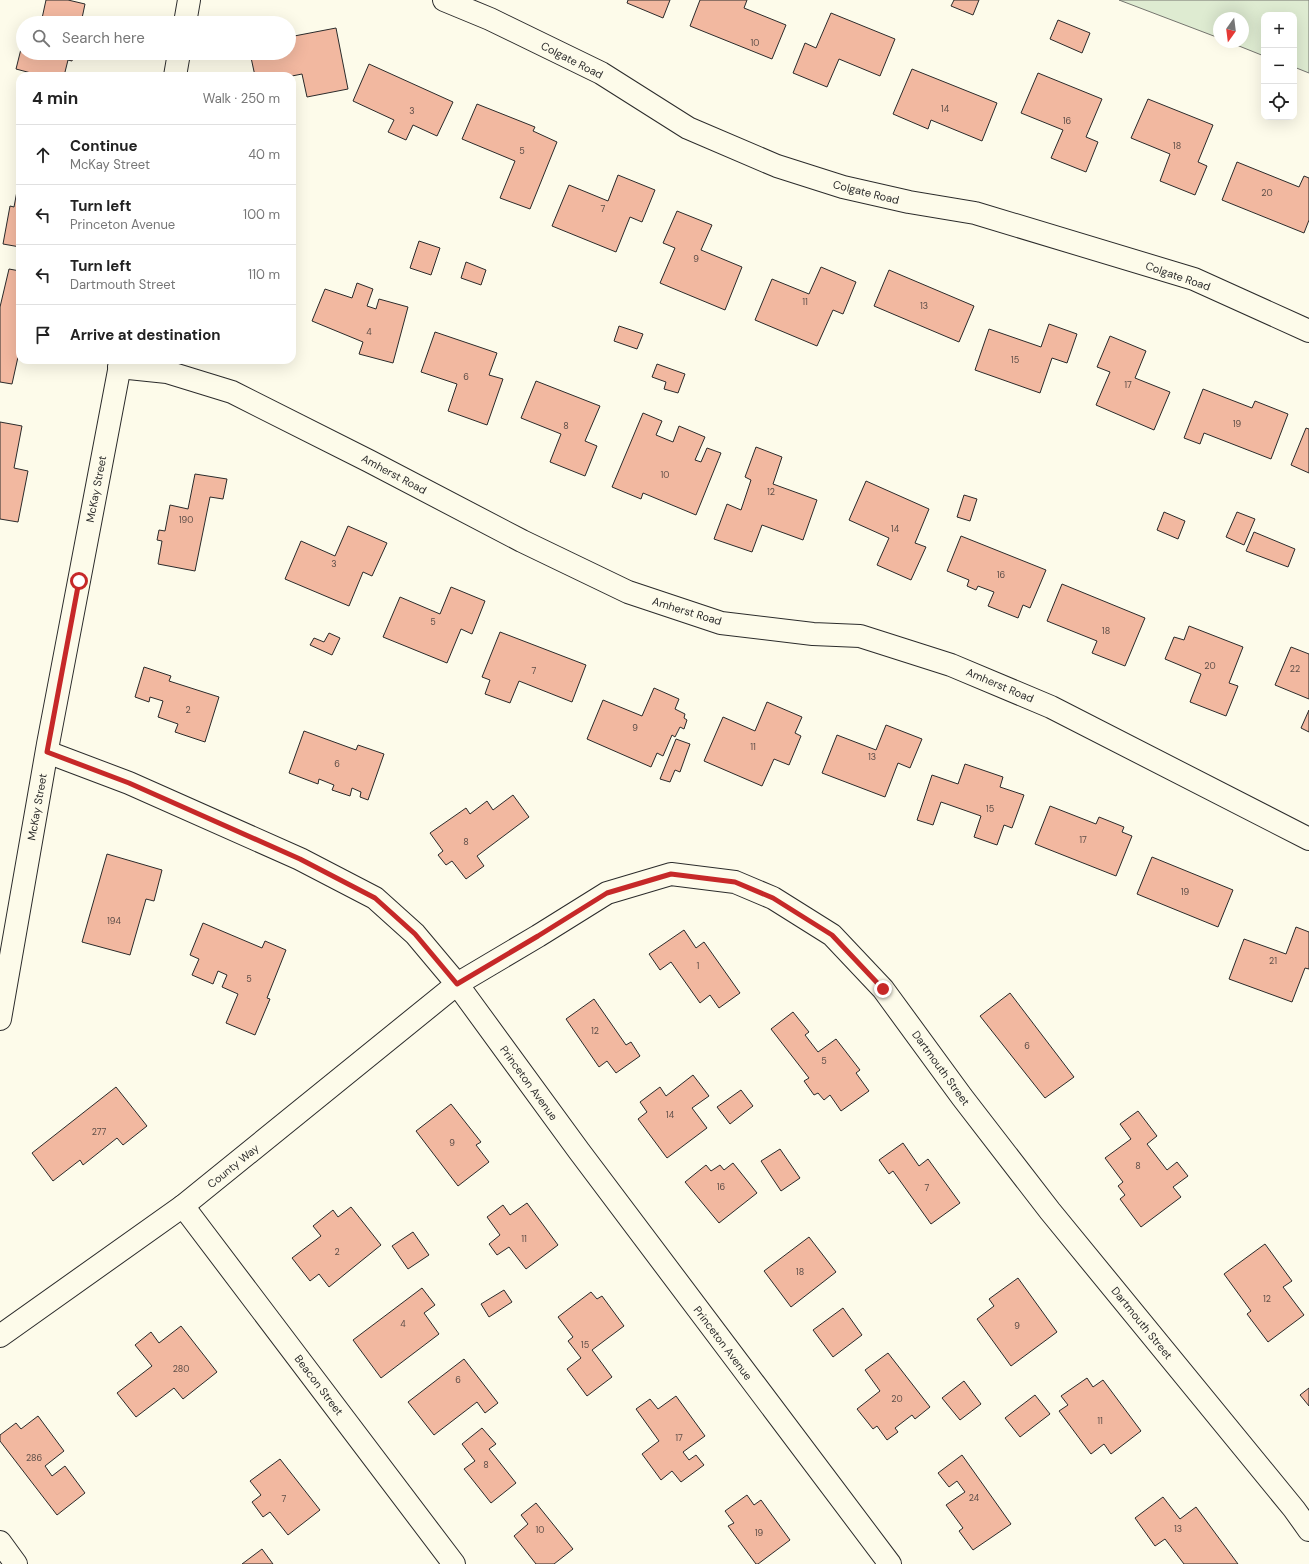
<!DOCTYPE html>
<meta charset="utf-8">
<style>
body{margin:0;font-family:"DM Sans",sans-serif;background:#f2f2f2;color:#222}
.controls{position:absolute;right:12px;top:12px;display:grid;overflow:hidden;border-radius:8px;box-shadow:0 4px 16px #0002}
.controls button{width:36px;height:36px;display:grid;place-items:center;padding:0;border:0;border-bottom:1px solid #e0e0e0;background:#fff;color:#222;font:20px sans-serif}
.compass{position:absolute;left:1213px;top:12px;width:36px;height:36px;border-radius:50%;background:#fff;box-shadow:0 4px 16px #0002;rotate:194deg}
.stop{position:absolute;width:12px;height:12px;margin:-9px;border:3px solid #c62828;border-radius:50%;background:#fff}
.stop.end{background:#c62828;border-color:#fff;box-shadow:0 1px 4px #0008}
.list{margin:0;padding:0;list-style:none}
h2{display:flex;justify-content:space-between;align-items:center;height:52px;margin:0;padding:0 16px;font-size:17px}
h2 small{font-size:13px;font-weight:400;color:#767676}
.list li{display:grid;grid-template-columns:26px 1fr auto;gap:12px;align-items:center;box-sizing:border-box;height:60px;padding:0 16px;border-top:1px solid #e0e0e0}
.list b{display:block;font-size:15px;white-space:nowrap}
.list p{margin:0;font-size:13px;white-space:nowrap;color:#767676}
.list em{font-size:13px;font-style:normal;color:#767676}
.icon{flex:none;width:22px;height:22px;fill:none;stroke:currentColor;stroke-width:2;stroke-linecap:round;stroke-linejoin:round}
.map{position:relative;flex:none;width:1309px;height:1564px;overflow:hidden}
.search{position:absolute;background:#fff;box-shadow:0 4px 16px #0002;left:16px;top:16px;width:280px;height:44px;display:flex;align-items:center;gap:10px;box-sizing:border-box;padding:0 14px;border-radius:22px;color:#767676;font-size:15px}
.panel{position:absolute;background:#fff;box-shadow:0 4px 16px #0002;left:16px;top:72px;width:280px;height:292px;border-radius:12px}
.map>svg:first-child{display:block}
.green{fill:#deebd1;stroke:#74746e}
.building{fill:#f2b8a0;stroke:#2b2b2b}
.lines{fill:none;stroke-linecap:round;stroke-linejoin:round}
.street-casing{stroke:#2b2b2b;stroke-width:24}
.secondary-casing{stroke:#2b2b2b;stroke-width:24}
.street{stroke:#fdfbea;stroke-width:22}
.secondary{stroke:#fdfbea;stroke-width:22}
.route{stroke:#c62828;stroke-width:5}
.labels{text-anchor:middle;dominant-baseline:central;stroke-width:3;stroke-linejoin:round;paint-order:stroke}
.number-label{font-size:9px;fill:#5d4e48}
.street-label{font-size:11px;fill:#2b2b2b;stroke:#fdfbea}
</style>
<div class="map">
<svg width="1309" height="1564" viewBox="0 0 1309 1564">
<rect width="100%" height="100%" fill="#fdfbea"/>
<!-- green -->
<polygon class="green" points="1119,0 1309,0 1309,73 1294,67 1294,15 1264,15 1264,56 1229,42 1243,42 1243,18 1219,18 1219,38"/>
<!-- building -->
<g class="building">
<polygon points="46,0 68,0 85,4 81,23 41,23"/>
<polygon points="628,0 670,0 663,18 627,3"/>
<polygon points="700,0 747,0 744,8 786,25 772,59 690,26"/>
<polygon points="954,0 979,0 973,15 951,6"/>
<polygon points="831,13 895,39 880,76 839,59 827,87 793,73 805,43 816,48"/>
<polygon points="1058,20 1090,33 1082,53 1050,39"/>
<polygon points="336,28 348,89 307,97 302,74 292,76 255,76 250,53 289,53 289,37"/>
<polygon points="21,49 23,50 23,53 74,53 72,61 68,60 64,76 30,76 31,73 16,69"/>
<polygon points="369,64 453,102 437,136 413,125 406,140 388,132 394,120 353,101"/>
<polygon points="912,69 997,103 982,141 931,120 928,129 893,114"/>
<polygon points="1038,73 1102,99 1086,137 1098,142 1086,172 1051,158 1063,130 1021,113"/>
<polygon points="1148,99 1213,125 1198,162 1207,166 1195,195 1160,181 1170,154 1131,138"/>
<polygon points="477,104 535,127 533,131 557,142 530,209 500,198 515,161 462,139"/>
<polygon points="1237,162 1299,187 1304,176 1309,178 1309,220 1304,233 1222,200"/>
<polygon points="20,175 20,247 3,244 10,206 14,207"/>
<polygon points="618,175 655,190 642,222 630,217 616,252 552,226 569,185 608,201"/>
<polygon points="677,211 712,225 701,250 742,267 725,310 660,283 675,248 663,243"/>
<polygon points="419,241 440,248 431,275 410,268"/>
<polygon points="466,262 486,270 481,285 461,278"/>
<polygon points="821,267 856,282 843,314 833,310 817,346 755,320 772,279 809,294"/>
<polygon points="9,269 20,271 20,348 12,384 0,382 0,307"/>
<polygon points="889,270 974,306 959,342 874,306"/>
<polygon points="357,283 373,289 367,306 376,309 379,299 408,307 393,363 359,354 363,342 312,321 325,289 352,298"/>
<polygon points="1049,324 1077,334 1067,363 1052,358 1040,393 975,370 989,329 1041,347"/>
<polygon points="619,326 643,334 637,349 614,341"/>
<polygon points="435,332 497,353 489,375 503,379 487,425 448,411 457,384 421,372"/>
<polygon points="1110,336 1146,351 1135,378 1170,392 1154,430 1096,405 1110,372 1097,367"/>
<polygon points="657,364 685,374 678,393 664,389 666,382 652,377"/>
<polygon points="536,381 600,406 585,441 597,446 585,476 550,462 561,434 521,418"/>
<polygon points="1203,389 1252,408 1255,401 1288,414 1271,459 1204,433 1200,444 1184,438"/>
<polygon points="643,413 662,421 656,435 673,442 679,426 705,437 695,460 701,462 707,448 721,453 696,515 643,493 641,499 612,487"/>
<polygon points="0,422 22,426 14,468 28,471 18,522 0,519"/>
<polygon points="1306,428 1309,429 1309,473 1291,465"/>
<polygon points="756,447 782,457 773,484 817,500 803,540 762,525 752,552 714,539 727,504 741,510 751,480 745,477"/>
<polygon points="195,474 227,479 223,499 210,497 195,571 158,564 162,541 157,540 159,530 165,531 170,505 188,509"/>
<polygon points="866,481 929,509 915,543 926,547 911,580 877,565 889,538 849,520"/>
<polygon points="964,495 977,499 970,521 957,517"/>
<polygon points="1164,512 1185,521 1178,539 1157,530"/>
<polygon points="1237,512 1255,519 1244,545 1226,537"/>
<polygon points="348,526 387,543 372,576 363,572 349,606 285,579 301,541 335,556"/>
<polygon points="1254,532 1295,549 1288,567 1246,551"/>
<polygon points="961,536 1046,570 1030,608 1023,605 1018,618 988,606 994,592 978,586 976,590 967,586 969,580 947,571"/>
<polygon points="1062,584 1145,618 1125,666 1092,653 1097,641 1047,621"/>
<polygon points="451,587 485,601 472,634 461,629 447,663 383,637 400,597 440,614"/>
<polygon points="1189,626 1243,647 1229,683 1238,686 1226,716 1190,702 1201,674 1165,659 1174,637 1184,640"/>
<polygon points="500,632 586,665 572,702 519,681 510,703 485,694 490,680 482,677"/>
<polygon points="329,633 340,638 332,655 310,645 314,638 324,642"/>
<polygon points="1291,647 1309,654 1309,699 1275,685"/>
<polygon points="144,667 171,676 169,681 219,697 205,742 175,732 178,724 158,717 163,701 150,697 149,702 135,697"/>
<polygon points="654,688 679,699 675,709 685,714 684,718 687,720 684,729 680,727 675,737 672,735 663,756 657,753 651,767 587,739 603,700 642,716"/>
<polygon points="767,702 802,717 795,733 801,736 789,765 774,759 762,786 704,761 723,717 755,731"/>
<polygon points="1309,710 1309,732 1301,728"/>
<polygon points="886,725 922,739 910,768 898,763 885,797 822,773 837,735 876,750"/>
<polygon points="304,731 356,750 358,745 384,754 368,800 360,797 361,792 352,788 350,796 332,790 334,785 319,779 318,784 289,773"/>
<polygon points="676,739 690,744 680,772 675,770 670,782 660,779"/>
<polygon points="965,764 1003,777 1000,787 1024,795 1012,828 1004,825 997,845 974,837 981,816 941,802 933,825 917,820 932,775 958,784"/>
<polygon points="513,795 529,817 477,856 484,866 466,879 452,861 446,865 438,855 443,851 430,833 466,808 470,814 487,801 493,810"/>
<polygon points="1050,806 1096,824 1099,817 1124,827 1122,832 1132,836 1116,876 1035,844"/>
<polygon points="107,854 162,870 154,901 146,899 130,955 82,942"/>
<polygon points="1152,857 1233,890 1218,927 1137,894"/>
<polygon points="203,923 262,948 265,941 286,950 267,998 270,999 255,1035 226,1023 238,994 222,987 227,975 218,971 213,984 192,975 199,959 190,955"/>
<polygon points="1296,927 1309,932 1309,969 1305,968 1292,1002 1229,979 1244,939 1286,954"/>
<polygon points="684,930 696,948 704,942 740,993 719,1008 710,995 700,1003 671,962 660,970 649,954"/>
<polygon points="1010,993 1074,1077 1045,1098 980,1016"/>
<polygon points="594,999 626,1045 631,1042 640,1056 616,1073 607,1061 599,1067 566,1019"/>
<polygon points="793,1012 809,1032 805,1035 818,1052 836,1039 860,1070 856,1073 869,1091 841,1111 830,1095 824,1100 818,1093 814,1095 804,1081 809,1078 771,1029"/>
<polygon points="693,1075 709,1096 692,1108 707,1128 667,1158 638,1119 647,1112 640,1102 660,1087 666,1096"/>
<polygon points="116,1087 147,1126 123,1145 117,1138 83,1165 80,1160 53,1181 32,1153"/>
<polygon points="741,1090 753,1106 730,1124 717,1107"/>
<polygon points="451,1104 481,1142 476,1145 489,1162 458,1186 416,1131"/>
<polygon points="1138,1111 1157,1136 1147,1144 1167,1170 1177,1162 1188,1176 1173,1187 1181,1197 1141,1227 1120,1199 1125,1195 1118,1186 1123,1182 1105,1158 1131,1139 1120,1124"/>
<polygon points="903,1143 919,1166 928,1159 960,1203 931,1224 893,1171 889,1174 879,1160"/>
<polygon points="780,1149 800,1178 781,1191 761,1161"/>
<polygon points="733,1163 757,1193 719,1223 685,1182 706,1165 711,1171 720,1165 724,1170"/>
<polygon points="527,1203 558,1245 526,1269 509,1247 497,1255 489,1244 500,1235 487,1217 503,1205 510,1215"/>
<polygon points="351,1207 381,1245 329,1287 319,1274 310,1281 292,1258 321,1236 313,1226 333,1210 338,1217"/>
<polygon points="413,1232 429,1255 408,1269 392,1246"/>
<polygon points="809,1237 836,1272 791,1307 764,1271"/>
<polygon points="1265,1244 1292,1281 1283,1287 1304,1315 1268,1342 1247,1314 1251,1311 1224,1274"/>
<polygon points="1018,1278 1057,1332 1011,1366 977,1319 994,1306 989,1299"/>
<polygon points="422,1288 435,1305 424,1313 439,1334 381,1378 353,1340"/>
<polygon points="504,1290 512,1302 489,1317 481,1304"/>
<polygon points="591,1292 597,1299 602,1296 624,1326 592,1350 612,1377 587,1396 567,1369 581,1358 568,1341 573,1337 558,1317"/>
<polygon points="843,1308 862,1335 833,1357 813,1330"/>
<polygon points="181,1326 217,1372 183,1399 174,1388 136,1417 117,1393 152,1366 135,1345 151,1332 159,1343"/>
<polygon points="888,1353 930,1407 915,1419 912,1415 895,1428 898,1432 887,1440 877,1426 873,1429 857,1409 880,1391 865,1370"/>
<polygon points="464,1359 498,1403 485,1413 477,1402 434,1435 408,1402"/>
<polygon points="1087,1378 1093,1387 1103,1380 1141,1431 1111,1454 1104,1444 1091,1454 1059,1411 1068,1405 1061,1396"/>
<polygon points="964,1381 981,1404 960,1420 942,1398"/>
<polygon points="1309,1388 1309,1406 1300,1395"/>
<polygon points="1035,1395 1050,1414 1020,1437 1005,1418"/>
<polygon points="676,1396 705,1436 683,1452 689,1460 696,1455 704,1465 681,1482 672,1471 661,1480 642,1454 659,1441 636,1409 650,1399 658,1409"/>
<polygon points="38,1416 64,1451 45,1466 52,1476 65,1466 85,1493 57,1515 0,1441 0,1435 16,1423 21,1429"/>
<polygon points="482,1428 496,1444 489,1449 516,1483 491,1503 464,1469 475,1461 462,1444"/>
<polygon points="962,1455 1011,1524 973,1550 959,1531 963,1528 946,1505 965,1492 957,1481 949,1487 938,1473"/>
<polygon points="280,1459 320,1510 288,1535 270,1512 263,1517 252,1502 261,1495 250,1481"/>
<polygon points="747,1495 754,1505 761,1500 790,1540 758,1564 756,1564 728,1526 734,1523 725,1511"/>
<polygon points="1163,1497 1180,1519 1196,1507 1238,1564 1184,1564 1165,1539 1155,1546 1135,1518"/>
<polygon points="536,1503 573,1549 554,1564 536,1564 514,1536 528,1524 521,1515"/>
<polygon points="262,1549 273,1564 242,1564"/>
</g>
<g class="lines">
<defs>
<g id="street">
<polyline points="444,0 490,19 601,73 688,128 777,166 843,187 909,202 975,213 1194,279 1309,331"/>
<polyline points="119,367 167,372 232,392 369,461 522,541 628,592 721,623 813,634 860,636 951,665 1051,707 1309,839"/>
<polyline points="47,752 129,783 300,859 375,898 415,934 457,984 579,1151 890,1564"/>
<polyline points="183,1206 454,1564"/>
<polyline points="0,1336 183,1206 457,984 538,936 607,893 671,874 735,882 773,898 832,935 883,989 962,1097 1050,1211 1294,1509 1309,1530"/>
<polyline points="0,1542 16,1564"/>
</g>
<g id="secondary">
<polyline points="185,23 189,0"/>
<polyline points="175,76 179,53"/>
<polyline points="0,1019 48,744 121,360"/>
</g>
</defs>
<!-- street casing -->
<use href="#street" class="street-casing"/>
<!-- secondary casing -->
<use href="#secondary" class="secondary-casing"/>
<!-- street -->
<use href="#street" class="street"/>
<!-- secondary -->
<use href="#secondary" class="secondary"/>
</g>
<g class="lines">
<!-- route -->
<polyline class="route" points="79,581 47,752 129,783 300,859 375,898 415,934 457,984 538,936 607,893 671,874 735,882 773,898 832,935 883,989"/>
</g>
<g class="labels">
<!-- number labels -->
<g class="number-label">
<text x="755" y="43">10</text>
<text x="945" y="109">14</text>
<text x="412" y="111">3</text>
<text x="1067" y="121">16</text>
<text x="1177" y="146">18</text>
<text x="522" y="151">5</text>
<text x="1267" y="193">20</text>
<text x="603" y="209">7</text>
<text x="696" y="259">9</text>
<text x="805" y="302">11</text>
<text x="924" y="306">13</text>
<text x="369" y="332">4</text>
<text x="1015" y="360">15</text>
<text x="466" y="377">6</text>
<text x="1128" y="385">17</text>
<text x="1237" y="424">19</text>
<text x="566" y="426">8</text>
<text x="665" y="475">10</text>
<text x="771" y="492">12</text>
<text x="186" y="520">190</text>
<text x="895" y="529">14</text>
<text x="334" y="564">3</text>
<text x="1001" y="575">16</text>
<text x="433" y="622">5</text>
<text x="1106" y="631">18</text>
<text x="1210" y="666">20</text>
<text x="1295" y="669">22</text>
<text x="534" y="671">7</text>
<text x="188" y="710">2</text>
<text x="635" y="728">9</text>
<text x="753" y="747">11</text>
<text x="872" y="757">13</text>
<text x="337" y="764">6</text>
<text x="990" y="809">15</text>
<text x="1083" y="840">17</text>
<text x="466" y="842">8</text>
<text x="1185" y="892">19</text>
<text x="114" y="921">194</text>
<text x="1273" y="961">21</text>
<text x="698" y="966">1</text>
<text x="249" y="979">5</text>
<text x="595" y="1031">12</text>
<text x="1027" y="1046">6</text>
<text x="824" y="1061">5</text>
<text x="670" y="1115">14</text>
<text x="99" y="1132">277</text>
<text x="452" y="1143">9</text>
<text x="1138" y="1166">8</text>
<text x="721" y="1187">16</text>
<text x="927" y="1188">7</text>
<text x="524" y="1239">11</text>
<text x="337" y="1252">2</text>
<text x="800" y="1272">18</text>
<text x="1267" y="1299">12</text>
<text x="403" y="1324">4</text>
<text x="1017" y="1326">9</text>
<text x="585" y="1345">15</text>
<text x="181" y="1369">280</text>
<text x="458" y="1380">6</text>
<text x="897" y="1399">20</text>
<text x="1100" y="1421">11</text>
<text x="679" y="1438">17</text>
<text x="34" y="1458">286</text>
<text x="486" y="1465">8</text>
<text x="974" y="1498">24</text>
<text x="284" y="1499">7</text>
<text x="1178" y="1529">13</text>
<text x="540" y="1530">10</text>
<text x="759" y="1533">19</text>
</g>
<!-- street labels -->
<g class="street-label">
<text transform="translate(572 60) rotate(27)">Colgate Road</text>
<text transform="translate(866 192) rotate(14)">Colgate Road</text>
<text transform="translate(1178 276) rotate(19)">Colgate Road</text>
<text transform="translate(394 474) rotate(28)">Amherst Road</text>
<text transform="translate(96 489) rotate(-79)">McKay Street</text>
<text transform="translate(687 611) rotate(17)">Amherst Road</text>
<text transform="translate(1000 685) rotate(23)">Amherst Road</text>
<text transform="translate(37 807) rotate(-80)">McKay Street</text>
<text transform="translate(941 1068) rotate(54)">Dartmouth Street</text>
<text transform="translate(529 1083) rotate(54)">Princeton Avenue</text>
<text transform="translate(233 1166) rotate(-39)">County Way</text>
<text transform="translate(1142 1323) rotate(51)">Dartmouth Street</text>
<text transform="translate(723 1343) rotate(53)">Princeton Avenue</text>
<text transform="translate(319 1385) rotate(53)">Beacon Street</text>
</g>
</g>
</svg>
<div class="controls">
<button>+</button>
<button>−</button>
<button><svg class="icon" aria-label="locate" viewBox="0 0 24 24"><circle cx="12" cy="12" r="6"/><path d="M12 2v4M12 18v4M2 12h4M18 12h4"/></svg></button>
</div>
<svg class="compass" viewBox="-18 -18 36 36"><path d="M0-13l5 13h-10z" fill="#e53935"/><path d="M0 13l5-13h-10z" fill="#767676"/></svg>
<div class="stop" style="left:79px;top:581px"></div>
<div class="stop end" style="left:883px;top:989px"></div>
<div class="search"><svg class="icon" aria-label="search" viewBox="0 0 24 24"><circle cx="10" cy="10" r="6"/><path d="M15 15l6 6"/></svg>Search here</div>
<section class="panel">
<h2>4 min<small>Walk · 250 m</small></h2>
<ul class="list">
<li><svg class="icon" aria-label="ahead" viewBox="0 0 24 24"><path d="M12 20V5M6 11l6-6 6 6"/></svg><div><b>Continue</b><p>McKay Street</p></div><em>40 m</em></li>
<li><svg class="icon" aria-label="left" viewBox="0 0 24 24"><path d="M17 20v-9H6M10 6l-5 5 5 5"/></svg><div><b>Turn left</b><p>Princeton Avenue</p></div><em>100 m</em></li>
<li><svg class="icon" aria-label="left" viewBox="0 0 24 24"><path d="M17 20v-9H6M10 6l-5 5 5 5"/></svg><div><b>Turn left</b><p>Dartmouth Street</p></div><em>110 m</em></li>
<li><svg class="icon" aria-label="arrive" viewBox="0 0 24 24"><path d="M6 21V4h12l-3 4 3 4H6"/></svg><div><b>Arrive at destination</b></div></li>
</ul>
</section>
</div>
